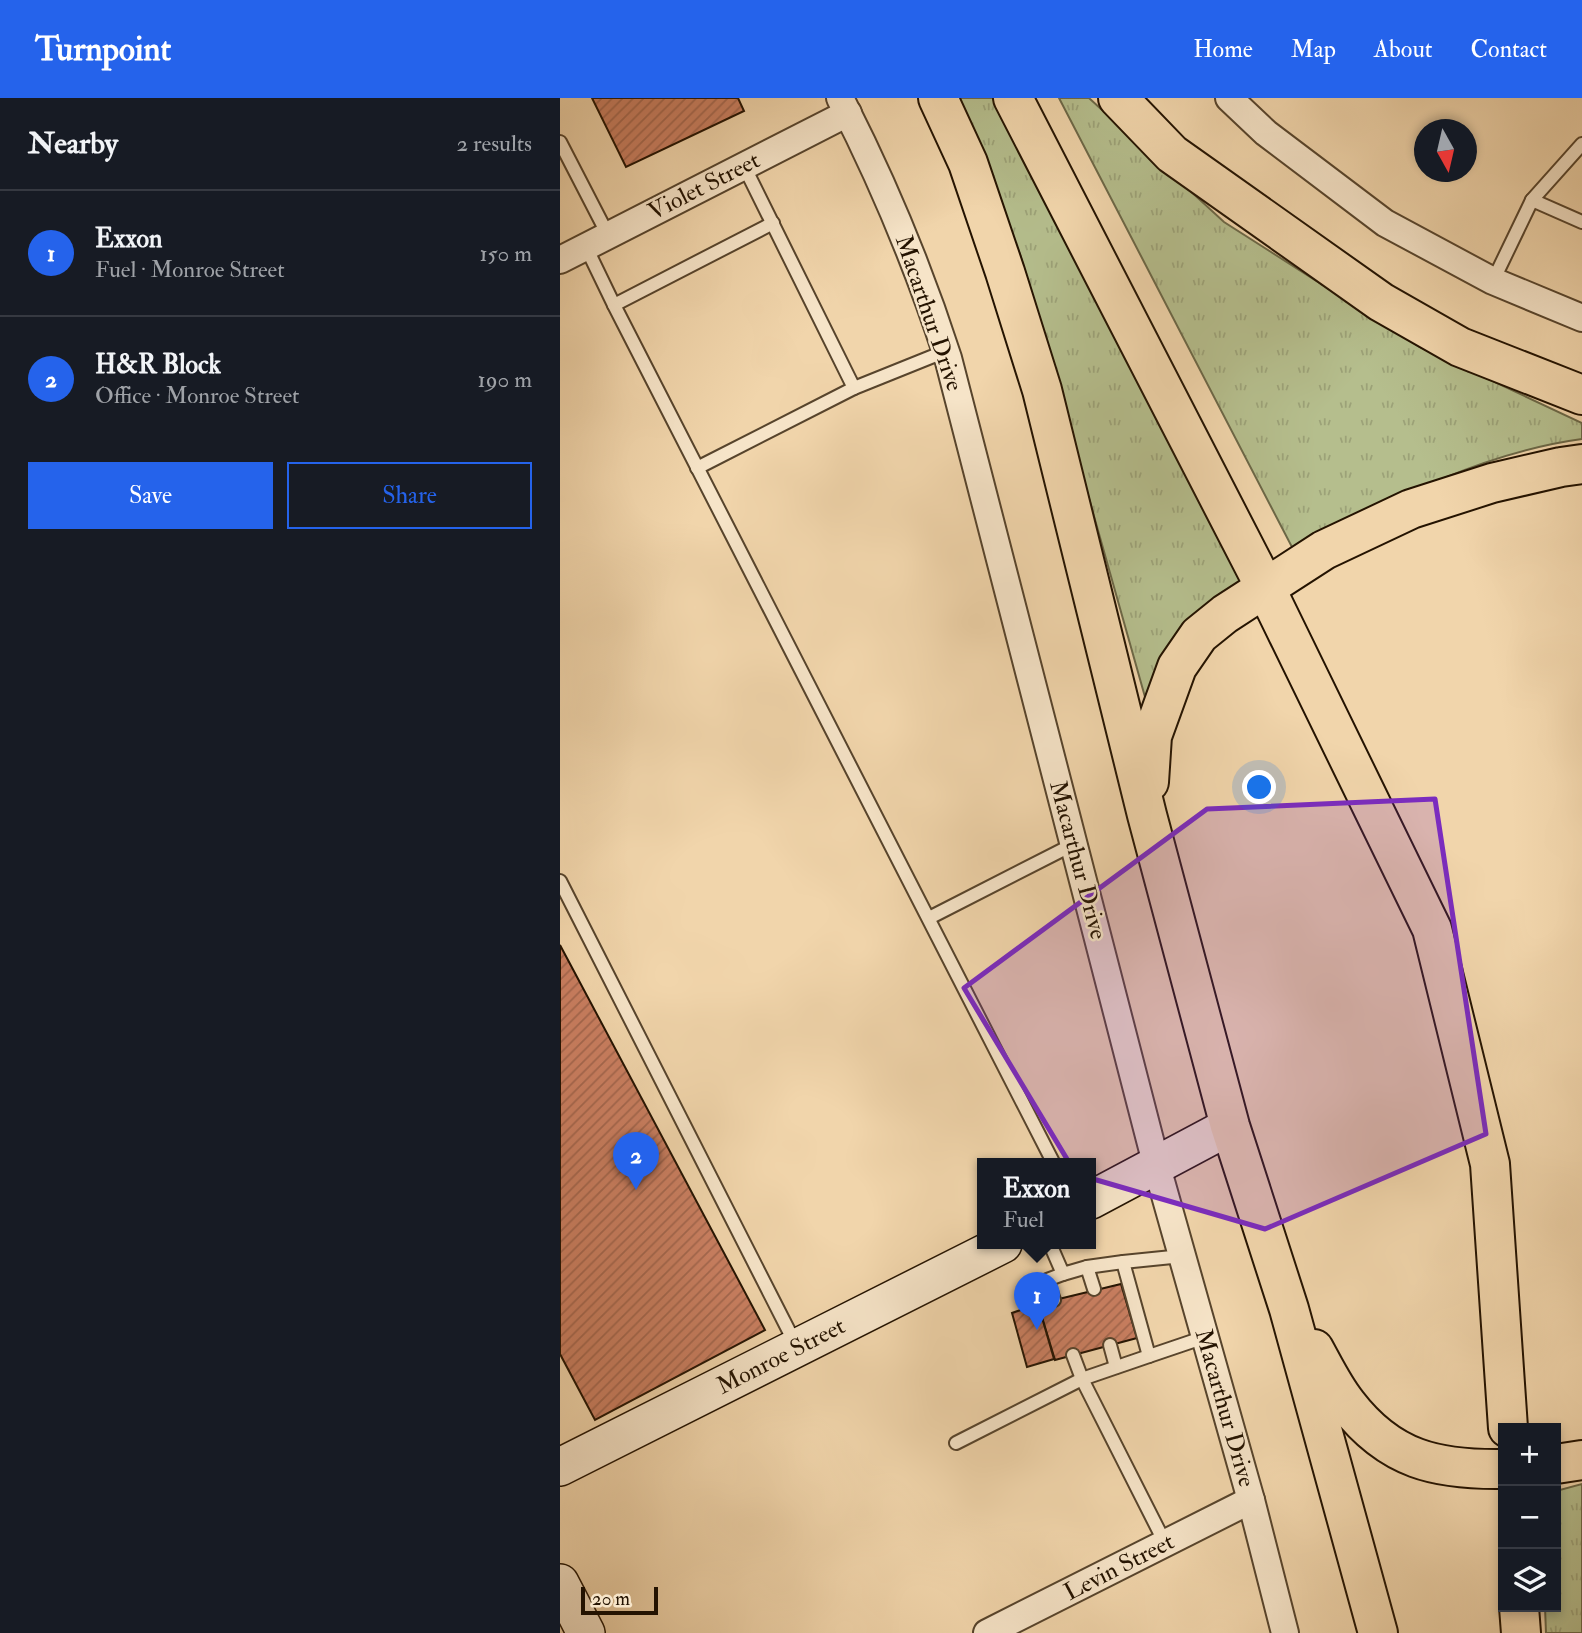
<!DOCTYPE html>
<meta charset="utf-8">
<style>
body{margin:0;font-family:"IM FELL Double Pica",serif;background:#242831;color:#f1f3f6}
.controls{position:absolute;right:21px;bottom:21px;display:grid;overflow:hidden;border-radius:0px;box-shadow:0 4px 10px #0003}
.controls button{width:63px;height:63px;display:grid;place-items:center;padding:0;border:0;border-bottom:2px solid #363941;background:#171b24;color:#f1f3f6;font:35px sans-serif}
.compass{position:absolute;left:854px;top:21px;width:63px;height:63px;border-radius:50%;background:#171b24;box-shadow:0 4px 10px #0003;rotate:172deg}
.scale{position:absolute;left:21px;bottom:18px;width:77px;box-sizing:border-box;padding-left:7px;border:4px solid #241301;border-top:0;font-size:19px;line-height:24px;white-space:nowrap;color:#241301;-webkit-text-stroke:5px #f6e4c8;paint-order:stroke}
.you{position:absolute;left:700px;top:690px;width:24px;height:24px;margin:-18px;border:5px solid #fff;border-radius:50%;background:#1a73e8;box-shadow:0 0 0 10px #1a73e833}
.badge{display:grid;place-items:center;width:46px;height:46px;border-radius:50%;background:#2563eb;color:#fff;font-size:23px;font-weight:700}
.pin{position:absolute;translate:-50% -58px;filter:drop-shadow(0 2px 4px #0008)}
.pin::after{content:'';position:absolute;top:37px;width:24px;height:21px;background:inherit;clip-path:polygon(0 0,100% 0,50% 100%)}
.popup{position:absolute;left:417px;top:1060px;width:119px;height:91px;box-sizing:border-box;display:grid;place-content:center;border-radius:0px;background:#171b24;filter:drop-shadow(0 2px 5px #0005);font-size:23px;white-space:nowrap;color:#9ea1a6}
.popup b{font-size:26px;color:#f1f3f6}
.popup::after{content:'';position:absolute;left:50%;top:100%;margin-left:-14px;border:14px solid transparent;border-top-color:#171b24}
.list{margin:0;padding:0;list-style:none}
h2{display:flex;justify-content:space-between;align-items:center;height:91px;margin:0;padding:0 28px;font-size:30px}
h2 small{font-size:23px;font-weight:400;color:#9ea1a6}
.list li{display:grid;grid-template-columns:46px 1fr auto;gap:21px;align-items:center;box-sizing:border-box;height:126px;padding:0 28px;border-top:2px solid #363941}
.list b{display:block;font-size:26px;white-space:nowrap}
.list p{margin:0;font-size:23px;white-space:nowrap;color:#9ea1a6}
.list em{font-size:23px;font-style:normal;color:#9ea1a6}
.actions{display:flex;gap:14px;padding:21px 28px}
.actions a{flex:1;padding:16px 0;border:2px solid #2563eb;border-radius:0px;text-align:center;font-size:24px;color:#2563eb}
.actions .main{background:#2563eb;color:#fff}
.icon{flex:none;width:38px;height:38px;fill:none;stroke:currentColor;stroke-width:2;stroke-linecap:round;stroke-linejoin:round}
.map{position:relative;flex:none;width:1022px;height:1535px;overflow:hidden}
header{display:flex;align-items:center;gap:42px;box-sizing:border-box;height:98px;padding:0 35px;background:#2563eb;color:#fff}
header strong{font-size:33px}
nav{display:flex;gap:38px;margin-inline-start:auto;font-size:24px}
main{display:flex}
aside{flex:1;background:#171b24}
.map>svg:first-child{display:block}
.grass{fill:url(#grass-tufts);stroke:#6c6847;stroke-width:2}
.building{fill:url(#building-hatch);stroke:#241301;stroke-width:2}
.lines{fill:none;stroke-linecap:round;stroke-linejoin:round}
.lane-casing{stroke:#57442c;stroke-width:16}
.street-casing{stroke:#57442c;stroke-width:30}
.secondary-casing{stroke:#241301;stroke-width:40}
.highway-casing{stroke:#241301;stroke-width:42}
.lane{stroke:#f6e4c8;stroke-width:12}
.street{stroke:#f6e4c8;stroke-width:26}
.secondary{stroke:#f6e4c8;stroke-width:37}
.highway{stroke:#f1d5ab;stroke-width:38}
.marked{fill:#7b2cbf;fill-opacity:0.2;stroke:#7b2cbf;stroke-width:5;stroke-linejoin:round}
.labels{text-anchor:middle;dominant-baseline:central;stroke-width:5;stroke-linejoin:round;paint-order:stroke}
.street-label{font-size:24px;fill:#241301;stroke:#f6e4c8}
</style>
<header>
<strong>Turnpoint</strong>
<nav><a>Home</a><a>Map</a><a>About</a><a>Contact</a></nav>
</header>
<main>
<aside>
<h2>Nearby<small>2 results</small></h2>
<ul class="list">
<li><span class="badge">1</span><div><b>Exxon</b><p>Fuel · Monroe Street</p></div><em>150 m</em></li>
<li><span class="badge">2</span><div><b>H&amp;R Block</b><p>Office · Monroe Street</p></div><em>190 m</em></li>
</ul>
<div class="actions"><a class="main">Save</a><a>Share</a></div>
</aside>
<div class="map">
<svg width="1022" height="1535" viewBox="0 0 1022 1535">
<defs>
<pattern id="grass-tufts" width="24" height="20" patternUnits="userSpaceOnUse" patternTransform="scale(1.75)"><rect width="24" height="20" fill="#b5be8d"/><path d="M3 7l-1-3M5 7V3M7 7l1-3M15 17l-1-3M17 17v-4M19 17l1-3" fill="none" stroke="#9ca278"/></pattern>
<pattern id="building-hatch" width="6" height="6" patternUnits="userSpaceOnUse" patternTransform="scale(1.75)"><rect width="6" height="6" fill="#ca7f61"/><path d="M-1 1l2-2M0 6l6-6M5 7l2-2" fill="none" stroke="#a4674e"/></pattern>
</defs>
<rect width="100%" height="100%" fill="#f1d5ab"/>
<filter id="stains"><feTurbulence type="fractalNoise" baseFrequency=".00286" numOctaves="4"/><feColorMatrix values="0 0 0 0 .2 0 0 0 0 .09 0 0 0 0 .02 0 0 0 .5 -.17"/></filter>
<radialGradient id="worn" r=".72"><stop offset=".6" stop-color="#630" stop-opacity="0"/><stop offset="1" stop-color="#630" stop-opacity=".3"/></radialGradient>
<!-- grass -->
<g class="grass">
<polygon points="393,0 443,0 691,485 587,606 460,156"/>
<path d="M499,0H529L664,124L860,249L1022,325V341C918,355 825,406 734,453Z"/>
<polygon points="1022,1386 1022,1535 986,1535 985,1509 996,1509 996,1393"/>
</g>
<!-- building -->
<g class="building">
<polygon points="32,0 178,0 184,13 66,69"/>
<polygon points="0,847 205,1232 35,1322 0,1256"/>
<polygon points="561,1186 577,1240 495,1262 478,1206"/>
<polygon points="478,1206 494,1261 467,1269 452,1215"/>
</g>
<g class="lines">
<defs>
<g id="lane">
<polyline points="0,44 48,137"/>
<polyline points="184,68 294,290 386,253"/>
<polyline points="972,102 1022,124"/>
<polyline points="26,149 54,207 494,1066"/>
<polyline points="933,183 972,102 1022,46"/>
<polyline points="54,207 213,125"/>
<polyline points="137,370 294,290"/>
<polyline points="0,783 236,1247"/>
<polyline points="369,820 514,746"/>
<polyline points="563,1164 622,1158"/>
<polyline points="527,1169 534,1191"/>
<polyline points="494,1202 487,1182 503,1176"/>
<polyline points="550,1247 556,1269"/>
<polyline points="513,1257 522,1281 605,1445"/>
<polyline points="589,1258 645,1239"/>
<polyline points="396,1345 522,1281 589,1258 563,1164 527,1169 503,1176 490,1146"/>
</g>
<g id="street">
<path d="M280,0C323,84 359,170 388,260L597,1069L691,1402L725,1535"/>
<polyline points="669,0 706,35 825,125 933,183 1022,220"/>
<polyline points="0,162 288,15"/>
<polyline points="427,1535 691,1402"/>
</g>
<g id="secondary">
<polyline points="531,1102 670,1028"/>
<polyline points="0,1369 443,1146"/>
<polyline points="0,1485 26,1535"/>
</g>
<g id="highway">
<polyline points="378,0 408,65 445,174 482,292 587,717 670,1028 729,1211 818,1535"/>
<polyline points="453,0 705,489 872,831 930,1066 948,1330"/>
<polyline points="558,0 612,56 821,204 900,249 1022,297"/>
<polyline points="589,684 592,638 617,569 639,537 665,516 764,452 851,411 932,385 1001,369 1022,366"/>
<path d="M754,1251C764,1269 774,1290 787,1306C830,1362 877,1372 943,1371"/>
<polyline points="996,1366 1022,1362"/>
<polyline points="959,1509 961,1535"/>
</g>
</defs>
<!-- lane casing -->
<use href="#lane" class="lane-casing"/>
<!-- street casing -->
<use href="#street" class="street-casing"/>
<!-- secondary casing -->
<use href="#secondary" class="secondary-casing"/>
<!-- highway casing -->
<use href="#highway" class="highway-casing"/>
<!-- lane -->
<use href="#lane" class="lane"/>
<!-- street -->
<use href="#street" class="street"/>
<!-- secondary -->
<use href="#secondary" class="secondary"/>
<!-- highway -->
<use href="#highway" class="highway"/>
</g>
<!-- marked area -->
<path class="marked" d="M875,701L926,1036L705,1131L516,1076L404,890L647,711Z"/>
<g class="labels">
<!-- street labels -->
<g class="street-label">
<text transform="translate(144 88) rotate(-27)">Violet Street</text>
<text transform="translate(369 215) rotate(71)">Macarthur Drive</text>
<text transform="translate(518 762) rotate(75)">Macarthur Drive</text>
<text transform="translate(221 1258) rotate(-27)">Monroe Street</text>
<text transform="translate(665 1310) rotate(74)">Macarthur Drive</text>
<text transform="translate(559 1469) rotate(-27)">Levin Street</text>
</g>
</g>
<rect width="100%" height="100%" filter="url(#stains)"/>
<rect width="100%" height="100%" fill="url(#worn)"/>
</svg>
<div class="controls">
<button>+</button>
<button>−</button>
<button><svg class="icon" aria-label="layers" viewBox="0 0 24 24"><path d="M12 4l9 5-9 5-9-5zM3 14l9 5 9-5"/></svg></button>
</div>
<svg class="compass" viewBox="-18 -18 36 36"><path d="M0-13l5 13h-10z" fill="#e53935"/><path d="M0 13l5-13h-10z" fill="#9ea1a6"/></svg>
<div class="scale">20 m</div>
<div class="you"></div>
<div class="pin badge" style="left:477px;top:1232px">1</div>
<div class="popup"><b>Exxon</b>Fuel</div>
<div class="pin badge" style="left:76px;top:1092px">2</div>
</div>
</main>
